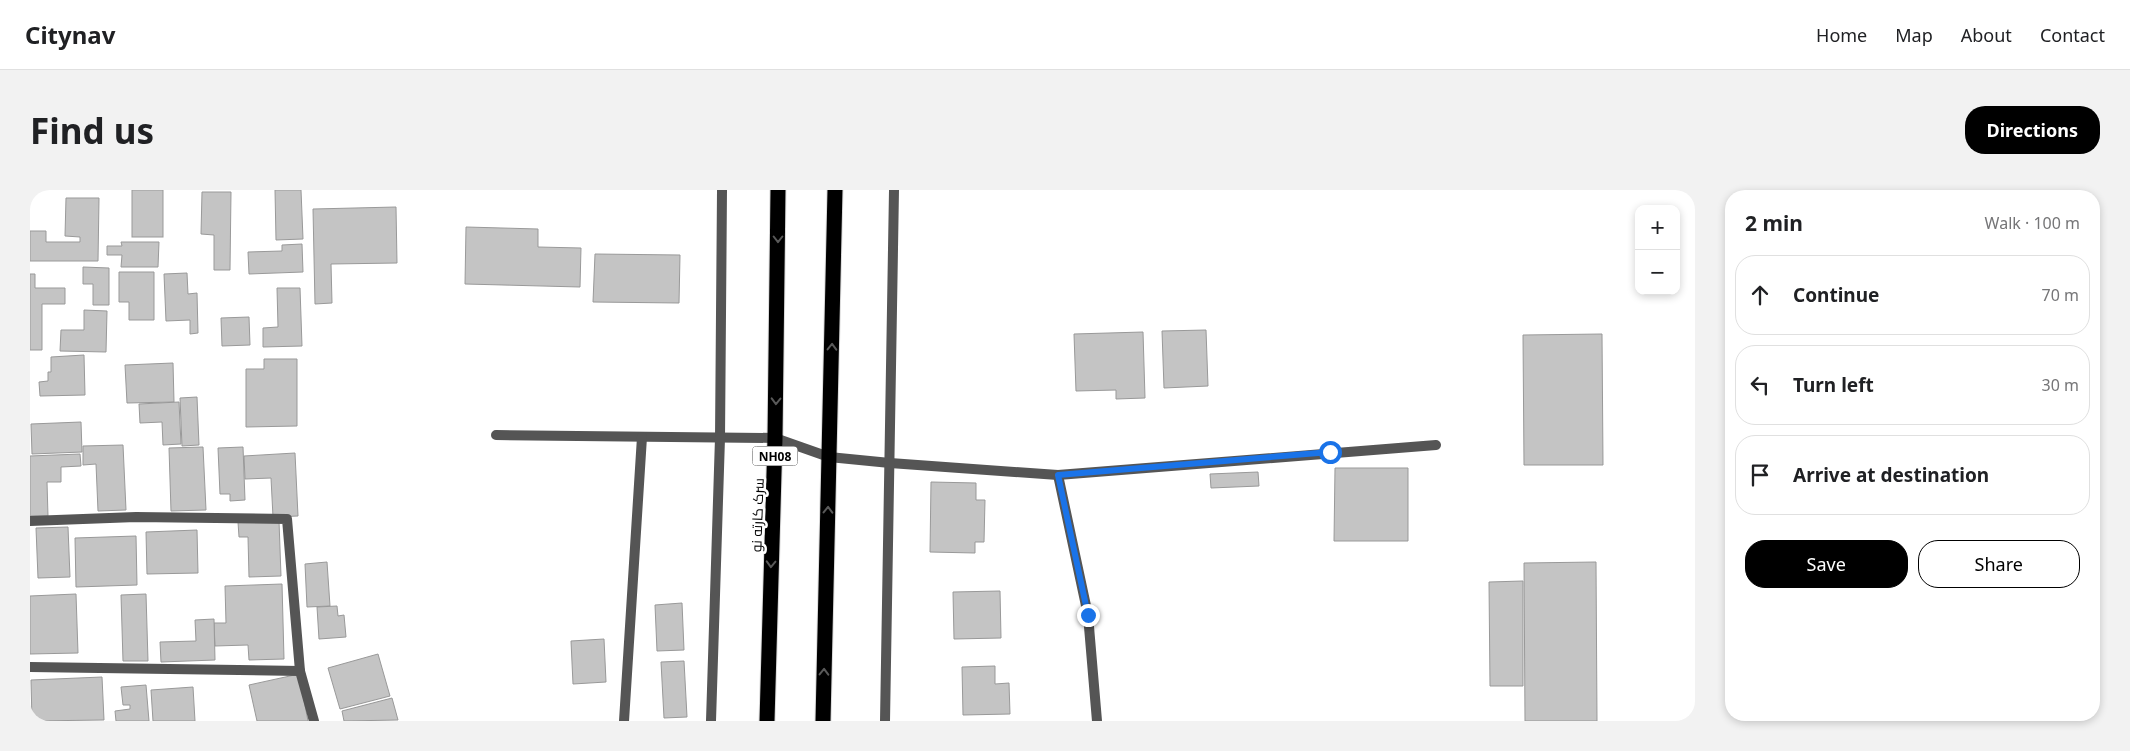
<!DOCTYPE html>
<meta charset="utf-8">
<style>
body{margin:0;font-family:"Noto Sans",Cairo,sans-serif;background:#f2f2f2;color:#202124}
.controls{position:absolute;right:15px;top:15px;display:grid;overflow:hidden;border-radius:10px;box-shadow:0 2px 8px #0003}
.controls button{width:45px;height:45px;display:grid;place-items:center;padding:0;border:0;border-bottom:1px solid #e0e0e0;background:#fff;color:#202124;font:25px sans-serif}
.stop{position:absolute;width:15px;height:15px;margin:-11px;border:4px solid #1a73e8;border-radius:50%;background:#fff}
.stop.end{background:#1a73e8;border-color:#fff;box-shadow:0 1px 5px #0008}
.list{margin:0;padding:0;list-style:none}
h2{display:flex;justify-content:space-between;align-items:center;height:65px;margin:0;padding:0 20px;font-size:21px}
h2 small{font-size:16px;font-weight:400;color:#757577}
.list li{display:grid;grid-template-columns:32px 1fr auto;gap:15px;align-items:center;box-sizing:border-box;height:80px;margin:0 10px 10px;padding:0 10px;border:1px solid #e0e0e0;border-radius:20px}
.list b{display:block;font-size:19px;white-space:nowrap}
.list em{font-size:16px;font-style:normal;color:#757577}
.actions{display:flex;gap:10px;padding:15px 20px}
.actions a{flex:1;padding:11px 0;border:1px solid #000;border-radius:20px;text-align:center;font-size:18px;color:#000}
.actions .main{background:#000;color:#fff}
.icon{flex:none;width:28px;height:28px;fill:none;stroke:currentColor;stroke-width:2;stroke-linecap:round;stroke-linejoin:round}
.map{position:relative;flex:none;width:1665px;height:531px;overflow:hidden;border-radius:20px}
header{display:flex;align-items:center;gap:30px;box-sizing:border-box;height:70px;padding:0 25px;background:#fff;border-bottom:1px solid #e0e0e0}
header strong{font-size:24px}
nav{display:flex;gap:28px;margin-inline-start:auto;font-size:18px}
.intro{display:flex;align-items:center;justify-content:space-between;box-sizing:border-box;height:120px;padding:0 30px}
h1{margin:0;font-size:35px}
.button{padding:12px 22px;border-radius:20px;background:#000;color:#fff;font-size:18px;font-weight:700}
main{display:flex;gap:30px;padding:0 30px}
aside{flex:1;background:#fff;border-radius:20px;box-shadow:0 2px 8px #0003}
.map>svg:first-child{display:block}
.building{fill:#c4c4c4;stroke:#999}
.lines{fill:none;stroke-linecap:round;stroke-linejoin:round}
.highway-casing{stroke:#dbdbdb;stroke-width:17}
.lane{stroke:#555;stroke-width:10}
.street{stroke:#555;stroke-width:10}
.highway{stroke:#000;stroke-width:15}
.oneway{stroke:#595959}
.route{stroke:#1a73e8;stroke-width:6}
.labels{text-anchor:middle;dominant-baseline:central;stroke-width:5;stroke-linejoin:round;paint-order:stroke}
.shield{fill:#fff;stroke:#4c4c4c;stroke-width:1}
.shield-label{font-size:12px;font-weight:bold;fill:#000}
.street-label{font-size:14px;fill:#000;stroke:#fff}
</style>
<header>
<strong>Citynav</strong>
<nav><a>Home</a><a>Map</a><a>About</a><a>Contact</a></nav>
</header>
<div class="intro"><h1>Find us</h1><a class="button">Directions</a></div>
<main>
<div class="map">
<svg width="1665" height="531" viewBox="0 0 1665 531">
<rect width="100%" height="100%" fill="#fff"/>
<!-- building -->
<g class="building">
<rect x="102" y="0" width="31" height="47"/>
<polygon points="245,0 271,0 273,49 246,50"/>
<polygon points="172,2 201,2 200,80 184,80 184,45 171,44"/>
<polygon points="36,8 69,8 68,71 0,71 0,41 16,41 16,52 50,52 50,47 35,46"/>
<polygon points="366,17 367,73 301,74 302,113 285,114 283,19"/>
<polygon points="436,37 508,39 508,57 551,58 550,97 435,94"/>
<polygon points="91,52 129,52 128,77 91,77 92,65 77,65 77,56 92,56"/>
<polygon points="272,54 273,82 219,84 218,62 252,61 252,55"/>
<polygon points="565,64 650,65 649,113 563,112"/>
<polygon points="53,77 79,78 79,115 63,115 63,94 53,94"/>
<polygon points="89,82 124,82 124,130 99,130 99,112 89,112"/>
<polygon points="157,83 158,104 167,103 168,143 160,144 160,130 136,131 134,84"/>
<polygon points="0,84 5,84 5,98 35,98 35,114 12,114 12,160 0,160"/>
<polygon points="247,98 270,98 272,156 233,157 233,138 248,137"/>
<polygon points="54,120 77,121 76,162 30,161 31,140 54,140"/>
<polygon points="219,127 220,155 192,156 191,128"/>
<polygon points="1176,140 1178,196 1134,198 1132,141"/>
<polygon points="1113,142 1115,208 1086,209 1086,200 1046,201 1044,144"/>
<polygon points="1572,144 1573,275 1494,275 1493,145"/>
<polygon points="54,165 55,205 10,206 9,192 18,191 18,182 21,182 21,167"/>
<polygon points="234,169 267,169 267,236 216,237 216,179 234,179"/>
<polygon points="143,173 144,212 97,213 95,175"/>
<polygon points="167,207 169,255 152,256 150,208"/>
<polygon points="149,212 151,254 133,255 132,232 110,233 109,214"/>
<polygon points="51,232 52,262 2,264 1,234"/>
<polygon points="93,255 96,320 68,321 66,274 53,275 53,256"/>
<polygon points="173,257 176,320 141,321 139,258"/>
<polygon points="213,257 215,310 200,311 200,304 190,304 188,258"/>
<polygon points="265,263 268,326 243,327 241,288 215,289 214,266"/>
<polygon points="50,264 51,276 31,277 31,292 17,292 18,326 0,326 0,266"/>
<polygon points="1305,278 1378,278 1378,351 1304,351"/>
<polygon points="1228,282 1229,296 1181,298 1180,284"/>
<polygon points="901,292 946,293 946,310 955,310 954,352 945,352 945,363 900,362"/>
<polygon points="249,331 251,386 219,387 218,347 209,347 208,332"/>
<polygon points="38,337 40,387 8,388 6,338"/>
<polygon points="167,340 168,383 117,384 116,342"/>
<polygon points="106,346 107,395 46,397 45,348"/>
<polygon points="297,372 300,416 277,417 275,374"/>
<polygon points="1566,372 1567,531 1495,531 1494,373"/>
<polygon points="1493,391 1493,496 1460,496 1459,392"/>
<polygon points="252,394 254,469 219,470 218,455 185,456 184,433 196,433 195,396"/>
<polygon points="970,401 971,448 924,449 923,402"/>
<polygon points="46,404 48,463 0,464 0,406"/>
<polygon points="116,404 118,471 93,471 91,405"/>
<polygon points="652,413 654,460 627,461 625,415"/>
<polygon points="307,416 308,426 314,425 316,447 289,449 287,417"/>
<polygon points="184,429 185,470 131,472 130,452 166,451 165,430"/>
<polygon points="574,449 576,492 543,494 541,451"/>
<polygon points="348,464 360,506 310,519 298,478"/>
<polygon points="654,471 657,527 634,528 631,472"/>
<polygon points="965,476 965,494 979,493 980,524 933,525 932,477"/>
<polygon points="269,484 278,531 227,531 219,495"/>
<polygon points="72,487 74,530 2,531 1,490"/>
<polygon points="116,495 119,531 86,531 85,521 100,519 100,515 93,515 91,497"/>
<polygon points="163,497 165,531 123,531 121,500"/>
<polygon points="362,508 368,530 314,531 312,521"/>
</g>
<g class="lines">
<defs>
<g id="highway">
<polyline points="737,531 745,248 748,0"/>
<polyline points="793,531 805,0"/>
</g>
</defs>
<!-- highway casing -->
<use href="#highway" class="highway-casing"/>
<!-- lane -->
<g class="lane">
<polyline points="466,245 745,248 799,267 860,273 1028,285 1406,255"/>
<polyline points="1028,285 1058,425 1067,531"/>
<polyline points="594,531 612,247"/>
</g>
<!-- street -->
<g class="street">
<polyline points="0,331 106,327 257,329 270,481 284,531"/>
<polyline points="0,477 270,481"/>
<polyline points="681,531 690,248 692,0"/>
<polyline points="855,531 864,0"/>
</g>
<!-- highway -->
<use href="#highway" class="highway"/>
</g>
<!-- one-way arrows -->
<defs><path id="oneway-chevron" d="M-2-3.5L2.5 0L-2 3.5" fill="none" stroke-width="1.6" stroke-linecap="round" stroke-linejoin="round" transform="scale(1.25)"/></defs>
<g class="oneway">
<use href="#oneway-chevron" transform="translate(748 49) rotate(90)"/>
<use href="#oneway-chevron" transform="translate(802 157) rotate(-89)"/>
<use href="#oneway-chevron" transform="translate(746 211) rotate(91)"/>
<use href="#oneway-chevron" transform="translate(798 320) rotate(-89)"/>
<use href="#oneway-chevron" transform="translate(741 374) rotate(92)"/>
<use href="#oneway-chevron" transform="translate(794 482) rotate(-89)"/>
</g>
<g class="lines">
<!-- route -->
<polyline class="route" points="1058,425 1028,285 1300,262"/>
</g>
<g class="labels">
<!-- shield labels -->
<rect class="shield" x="722.5" y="256.5" width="45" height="19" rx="4"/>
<g class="shield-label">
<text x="745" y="266">NH08</text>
</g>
<!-- street labels -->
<g class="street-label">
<text transform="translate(727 325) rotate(-88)">سرک کارته نو</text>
</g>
</g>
</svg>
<div class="controls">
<button>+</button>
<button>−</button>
</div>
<div class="stop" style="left:1300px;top:262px"></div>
<div class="stop end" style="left:1058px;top:425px"></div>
</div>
<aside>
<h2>2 min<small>Walk · 100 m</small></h2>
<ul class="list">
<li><svg class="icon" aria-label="ahead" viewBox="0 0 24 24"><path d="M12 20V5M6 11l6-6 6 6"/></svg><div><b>Continue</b></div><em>70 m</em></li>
<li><svg class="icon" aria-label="left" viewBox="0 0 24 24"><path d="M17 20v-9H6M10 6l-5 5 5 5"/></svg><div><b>Turn left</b></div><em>30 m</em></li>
<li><svg class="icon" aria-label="arrive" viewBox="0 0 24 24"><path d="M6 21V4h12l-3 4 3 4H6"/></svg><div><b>Arrive at destination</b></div></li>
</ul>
<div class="actions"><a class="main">Save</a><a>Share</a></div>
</aside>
</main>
